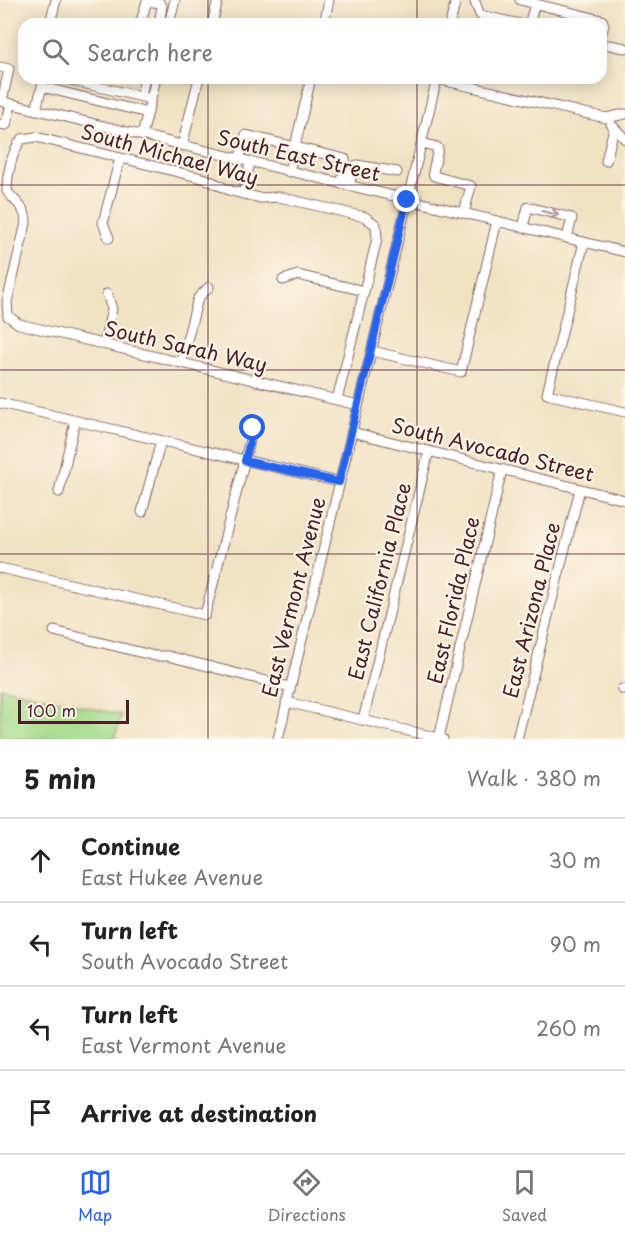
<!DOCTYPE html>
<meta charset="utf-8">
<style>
body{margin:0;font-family:"Playpen Sans",sans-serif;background:#f6f6f6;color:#222}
.scale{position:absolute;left:18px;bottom:15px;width:111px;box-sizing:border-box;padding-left:6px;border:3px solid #4a1f2b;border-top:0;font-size:16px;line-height:21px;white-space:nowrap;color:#4a1f2b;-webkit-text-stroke:4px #fcf5e5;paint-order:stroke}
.stop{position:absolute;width:18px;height:18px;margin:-14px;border:4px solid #2563eb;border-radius:50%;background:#fff}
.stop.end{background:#2563eb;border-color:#fff;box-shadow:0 2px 6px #0008}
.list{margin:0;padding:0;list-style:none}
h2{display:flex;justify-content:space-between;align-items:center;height:78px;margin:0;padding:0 24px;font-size:26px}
h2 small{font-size:20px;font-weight:400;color:#767676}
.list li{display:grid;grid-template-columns:39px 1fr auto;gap:18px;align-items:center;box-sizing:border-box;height:84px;padding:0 24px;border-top:2px solid #e0e0e0}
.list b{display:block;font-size:22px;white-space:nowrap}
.list p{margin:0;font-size:20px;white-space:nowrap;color:#767676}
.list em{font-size:20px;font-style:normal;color:#767676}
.icon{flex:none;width:33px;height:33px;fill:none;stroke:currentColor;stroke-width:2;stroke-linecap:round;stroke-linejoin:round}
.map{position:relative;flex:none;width:625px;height:739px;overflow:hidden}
.search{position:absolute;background:#fff;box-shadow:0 3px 15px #0003;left:18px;right:18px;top:18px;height:66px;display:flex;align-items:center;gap:15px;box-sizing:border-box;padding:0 21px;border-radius:18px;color:#767676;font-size:22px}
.sheet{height:414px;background:#fff}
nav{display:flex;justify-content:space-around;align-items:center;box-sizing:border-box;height:84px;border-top:2px solid #e0e0e0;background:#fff;font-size:16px;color:#767676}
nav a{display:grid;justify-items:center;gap:3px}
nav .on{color:#2563eb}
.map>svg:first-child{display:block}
.green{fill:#a5dc8d;stroke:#787e5c;stroke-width:1.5}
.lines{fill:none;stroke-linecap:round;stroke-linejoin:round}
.minor-casing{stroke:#846361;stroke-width:11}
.minor{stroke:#fff;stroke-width:9}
.oneway{stroke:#ae9aa0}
.route{stroke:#2563eb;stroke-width:8}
.grid{fill:none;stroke:#4a1f2b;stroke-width:1.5;stroke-opacity:0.55}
.labels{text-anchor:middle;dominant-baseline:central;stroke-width:4.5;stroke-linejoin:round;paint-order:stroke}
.street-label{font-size:20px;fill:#4a1f2b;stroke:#fcf5e5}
</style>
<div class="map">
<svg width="625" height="739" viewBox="0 0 625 739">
<rect width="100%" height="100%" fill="#fcf5e5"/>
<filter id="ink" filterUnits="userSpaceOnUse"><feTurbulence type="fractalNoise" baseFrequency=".0167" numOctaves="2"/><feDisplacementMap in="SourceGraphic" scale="12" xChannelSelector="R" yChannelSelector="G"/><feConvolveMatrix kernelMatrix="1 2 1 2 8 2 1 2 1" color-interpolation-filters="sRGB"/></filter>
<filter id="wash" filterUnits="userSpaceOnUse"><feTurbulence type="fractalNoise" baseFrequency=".008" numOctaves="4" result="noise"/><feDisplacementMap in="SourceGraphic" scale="24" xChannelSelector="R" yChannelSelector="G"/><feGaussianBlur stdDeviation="1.35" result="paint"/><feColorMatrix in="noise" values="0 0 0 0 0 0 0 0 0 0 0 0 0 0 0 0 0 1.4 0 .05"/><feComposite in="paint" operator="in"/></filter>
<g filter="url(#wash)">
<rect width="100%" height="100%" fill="#f1e2c4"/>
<!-- green -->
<polygon class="green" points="0,687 121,715 115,739 0,739"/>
</g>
<g filter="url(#ink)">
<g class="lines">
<defs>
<g id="minor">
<polyline points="520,0 602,20 604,25 601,36"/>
<polyline points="475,2 480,15 520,24"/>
<polyline points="52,24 51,19 56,0"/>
<polyline points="140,24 147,1 160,3 162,6 159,24"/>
<polyline points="169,24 175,0"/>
<polyline points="212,24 218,0"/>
<polyline points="324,24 329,0"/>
<polyline points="450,24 456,0"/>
<polyline points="529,24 535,4"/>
<polyline points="610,45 625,48"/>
<polyline points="0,67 9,69 2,101"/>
<polyline points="61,78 151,99"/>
<polyline points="437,79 606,118 625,114"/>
<polyline points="42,87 148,113"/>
<polyline points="141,96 145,78"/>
<polyline points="0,101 625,252"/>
<polyline points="36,110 44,78"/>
<polyline points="0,124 6,125 11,104"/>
<polyline points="611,124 625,139"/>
<polyline points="142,136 156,78"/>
<polyline points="421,143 437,147 438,149 433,172 434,176 471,186 464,213"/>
<polyline points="182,146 199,78"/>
<polyline points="239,160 246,135 345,159 346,164 341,184"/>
<polyline points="606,161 614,128"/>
<polyline points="289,172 311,78"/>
<polyline points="349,186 353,169 357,165 397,172"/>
<polyline points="243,194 250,162"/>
<polyline points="523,227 528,207 572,218 567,238"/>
<polyline points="109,238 103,223 120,158"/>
<polyline points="584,242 547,394 625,412"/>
<polyline points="283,280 298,275 364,291"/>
<path d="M8,316L7,302L26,223C26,206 15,203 7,191C7,174 12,151 22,139L36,137L206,179L231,191L260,198L279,197L365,217L376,225L377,239L337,400"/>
<polyline points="8,316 19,324 358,405"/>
<polyline points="104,344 112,309 107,294"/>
<polyline points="372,351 461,372 497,221"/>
<polyline points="181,363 198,298 209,287"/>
<polyline points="255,381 259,365"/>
<polyline points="0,403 339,482"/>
<polyline points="352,432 625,500"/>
<polyline points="59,492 75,421"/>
<polyline points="142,512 161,441"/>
<polyline points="0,568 205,615 253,428"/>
<polyline points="54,631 155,656 168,656 290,687"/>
<polyline points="622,689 625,689"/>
<polyline points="286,702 443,739"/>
<polyline points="363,720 429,451"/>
<polyline points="439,738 502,470"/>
<polyline points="278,739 437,78"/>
<polyline points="517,739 580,489"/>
</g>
</defs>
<!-- minor casing -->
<use href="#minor" class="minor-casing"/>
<!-- minor -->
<use href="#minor" class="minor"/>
</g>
<!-- one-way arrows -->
<defs><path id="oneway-shaft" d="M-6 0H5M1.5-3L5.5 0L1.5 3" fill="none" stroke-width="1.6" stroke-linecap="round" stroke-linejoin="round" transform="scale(1.5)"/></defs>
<use class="oneway" href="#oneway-shaft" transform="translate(550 213) rotate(14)"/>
</g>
<g class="lines" filter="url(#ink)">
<!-- route -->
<polyline class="route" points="253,428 245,461 339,482 407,200"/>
</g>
<!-- grid -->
<path class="grid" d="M208,0V24M417,0V24M208,78V739M417,78V739M0,185H625M0,370H625M0,554H625"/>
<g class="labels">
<!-- street labels -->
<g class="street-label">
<text transform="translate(170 154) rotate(15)">South Michael Way</text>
<text transform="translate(299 155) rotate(13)">South East Street</text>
<text transform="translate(186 346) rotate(13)">South Sarah Way</text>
<text transform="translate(493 449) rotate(14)">South Avocado Street</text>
<text transform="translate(379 581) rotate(-76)">East California Place</text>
<text transform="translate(293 597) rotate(-76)">East Vermont Avenue</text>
<text transform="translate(453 600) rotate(-77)">East Florida Place</text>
<text transform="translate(531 610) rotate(-76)">East Arizona Place</text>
</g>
</g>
</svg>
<div class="scale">100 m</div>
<div class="stop" style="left:253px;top:428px"></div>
<div class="stop end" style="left:407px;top:200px"></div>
<div class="search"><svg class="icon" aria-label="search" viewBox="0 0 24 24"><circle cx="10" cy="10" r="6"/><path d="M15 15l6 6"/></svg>Search here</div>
</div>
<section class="sheet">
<h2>5 min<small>Walk · 380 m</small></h2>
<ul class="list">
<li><svg class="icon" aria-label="ahead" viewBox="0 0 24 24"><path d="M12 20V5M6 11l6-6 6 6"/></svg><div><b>Continue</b><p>East Hukee Avenue</p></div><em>30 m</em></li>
<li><svg class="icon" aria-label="left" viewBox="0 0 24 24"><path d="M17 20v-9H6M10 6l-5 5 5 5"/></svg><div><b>Turn left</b><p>South Avocado Street</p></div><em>90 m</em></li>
<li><svg class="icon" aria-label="left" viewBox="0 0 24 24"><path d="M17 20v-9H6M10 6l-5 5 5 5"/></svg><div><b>Turn left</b><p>East Vermont Avenue</p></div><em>260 m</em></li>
<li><svg class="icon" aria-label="arrive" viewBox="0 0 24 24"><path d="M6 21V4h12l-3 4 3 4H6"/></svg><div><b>Arrive at destination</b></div></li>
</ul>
</section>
<nav>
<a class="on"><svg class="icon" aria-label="map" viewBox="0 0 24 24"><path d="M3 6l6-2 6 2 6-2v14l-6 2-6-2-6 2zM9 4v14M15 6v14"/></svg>Map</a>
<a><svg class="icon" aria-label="directions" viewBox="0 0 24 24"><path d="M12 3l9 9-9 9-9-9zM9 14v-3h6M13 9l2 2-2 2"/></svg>Directions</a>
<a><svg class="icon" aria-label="saved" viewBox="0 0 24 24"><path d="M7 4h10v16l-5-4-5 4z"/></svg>Saved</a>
</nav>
